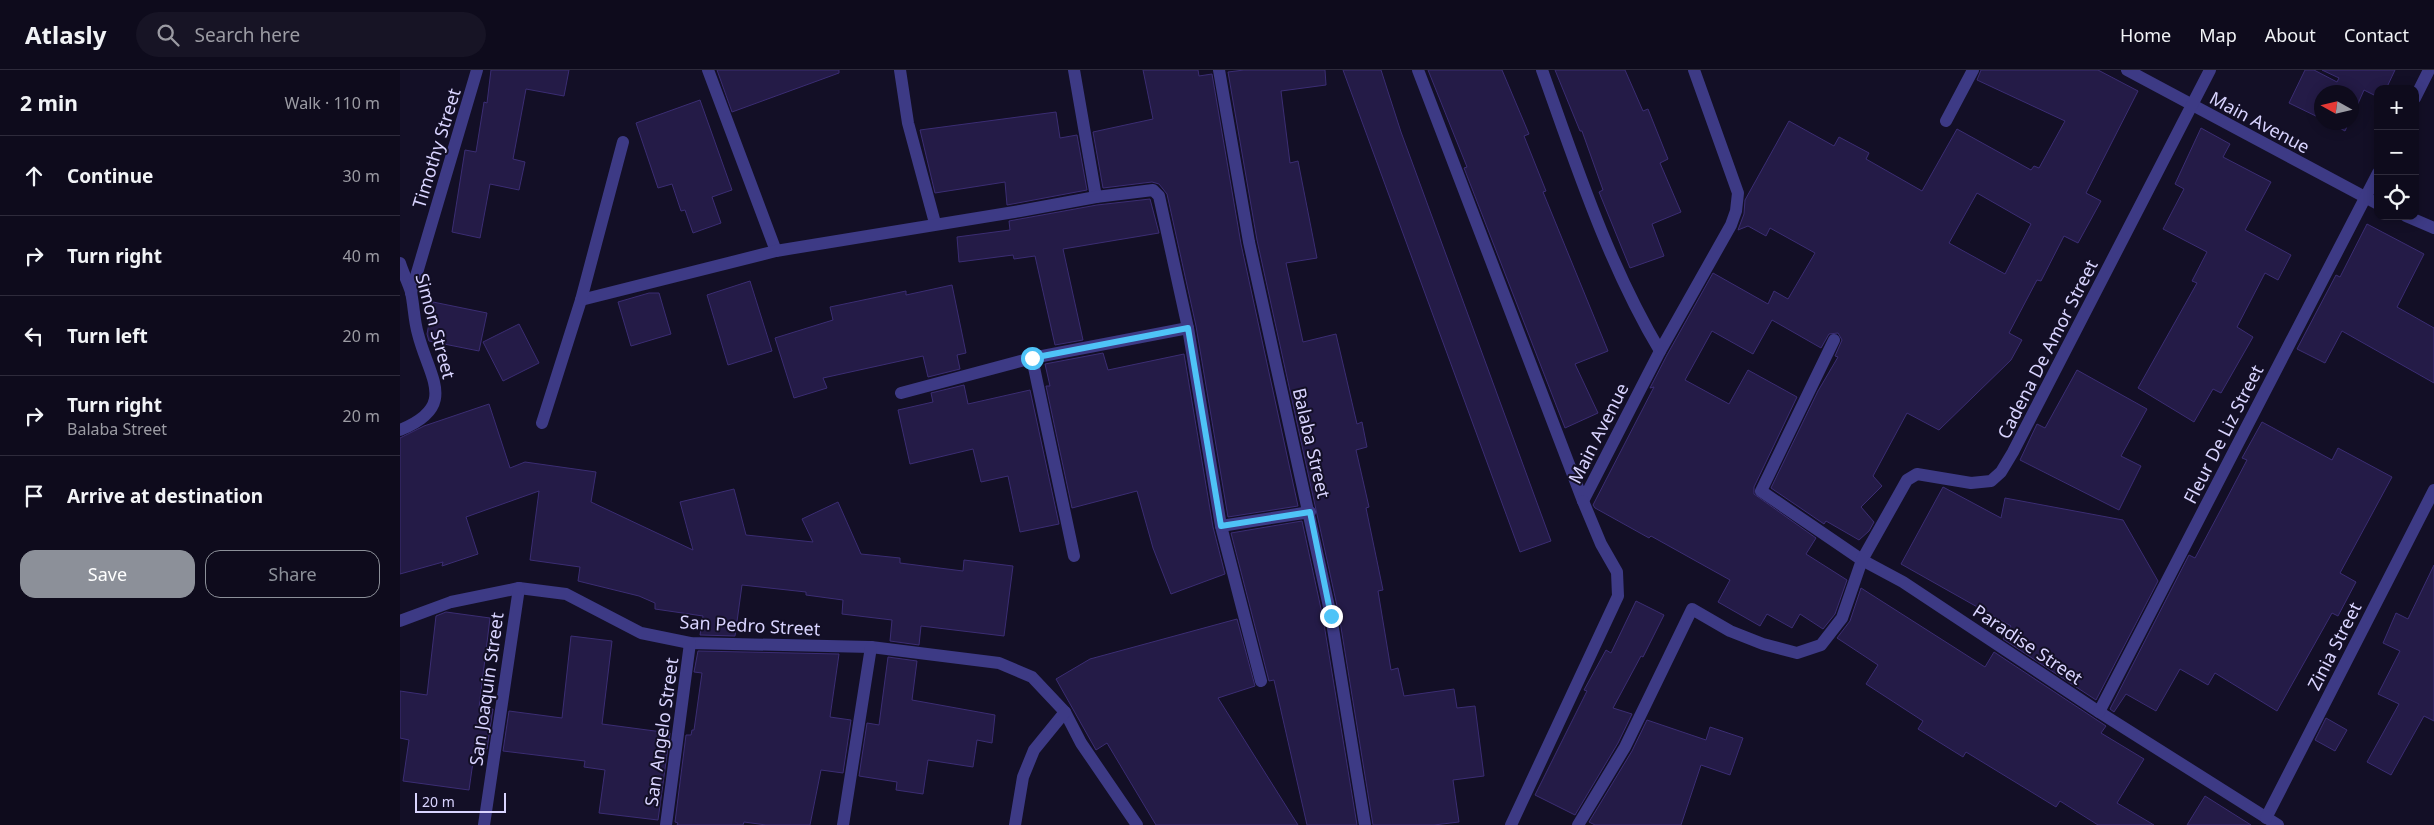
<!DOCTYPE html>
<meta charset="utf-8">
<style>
body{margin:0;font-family:"Noto Sans",sans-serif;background:#171425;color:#f1f3f6}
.controls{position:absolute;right:15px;top:15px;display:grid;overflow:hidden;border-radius:10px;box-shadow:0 2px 12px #0003}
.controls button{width:45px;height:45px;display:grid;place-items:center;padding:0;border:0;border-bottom:1px solid #2e2b3b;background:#0e0b1c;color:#f1f3f6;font:25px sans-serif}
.compass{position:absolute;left:1914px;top:15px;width:45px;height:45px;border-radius:50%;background:#0e0b1c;box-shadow:0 2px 12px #0003;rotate:278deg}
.scale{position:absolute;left:15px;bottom:12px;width:91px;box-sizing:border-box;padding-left:5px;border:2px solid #d9d4ff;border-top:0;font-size:14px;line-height:18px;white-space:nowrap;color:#d9d4ff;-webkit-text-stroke:4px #130f26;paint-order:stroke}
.stop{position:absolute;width:15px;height:15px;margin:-11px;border:4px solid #4fc3f7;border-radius:50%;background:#fff}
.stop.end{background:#4fc3f7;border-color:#fff;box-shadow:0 1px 5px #0008}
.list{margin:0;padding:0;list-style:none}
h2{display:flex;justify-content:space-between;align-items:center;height:65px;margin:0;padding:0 20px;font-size:21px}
h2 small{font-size:16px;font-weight:400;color:#9b9ba3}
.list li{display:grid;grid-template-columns:32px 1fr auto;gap:15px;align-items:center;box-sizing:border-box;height:80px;padding:0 20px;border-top:1px solid #2e2b3b}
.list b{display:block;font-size:19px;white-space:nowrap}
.list p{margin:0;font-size:16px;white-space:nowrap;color:#9b9ba3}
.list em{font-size:16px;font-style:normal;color:#9b9ba3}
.actions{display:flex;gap:10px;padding:15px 20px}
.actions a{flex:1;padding:11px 0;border:1px solid #8c9099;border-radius:15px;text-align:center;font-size:18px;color:#8c9099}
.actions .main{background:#8c9099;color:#fff}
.icon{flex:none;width:28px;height:28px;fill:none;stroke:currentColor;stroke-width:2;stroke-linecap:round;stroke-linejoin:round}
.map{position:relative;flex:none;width:2034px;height:755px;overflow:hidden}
header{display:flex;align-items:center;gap:30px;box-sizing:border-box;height:70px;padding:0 25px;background:#0e0b1c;border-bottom:1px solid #2e2b3b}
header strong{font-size:24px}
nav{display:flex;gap:28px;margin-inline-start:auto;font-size:18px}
.search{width:350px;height:45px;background:#171425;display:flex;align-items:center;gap:12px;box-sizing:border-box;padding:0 18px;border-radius:28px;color:#9b9ba3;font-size:19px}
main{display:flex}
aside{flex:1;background:#0e0b1c}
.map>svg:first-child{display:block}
.building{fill:#241b47;stroke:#3b2d73;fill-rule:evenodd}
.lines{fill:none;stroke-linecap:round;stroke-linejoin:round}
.minor{stroke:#3d3a85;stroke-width:12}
.route{stroke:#4fc3f7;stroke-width:6}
.labels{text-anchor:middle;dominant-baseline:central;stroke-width:4;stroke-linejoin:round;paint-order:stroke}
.street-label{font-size:18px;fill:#d9d4ff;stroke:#130f26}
</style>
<header>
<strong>Atlasly</strong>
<div class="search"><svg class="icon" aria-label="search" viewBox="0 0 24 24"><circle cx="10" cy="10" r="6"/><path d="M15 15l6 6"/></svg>Search here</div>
<nav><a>Home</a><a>Map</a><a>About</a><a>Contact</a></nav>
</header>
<main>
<aside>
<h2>2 min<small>Walk · 110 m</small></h2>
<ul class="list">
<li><svg class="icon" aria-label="ahead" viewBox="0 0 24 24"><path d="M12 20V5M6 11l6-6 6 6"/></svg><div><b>Continue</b></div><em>30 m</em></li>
<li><svg class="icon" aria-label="right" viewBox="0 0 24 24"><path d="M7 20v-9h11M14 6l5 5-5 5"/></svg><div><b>Turn right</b></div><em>40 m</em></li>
<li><svg class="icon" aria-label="left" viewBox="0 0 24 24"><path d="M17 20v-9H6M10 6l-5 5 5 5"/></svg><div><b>Turn left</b></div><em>20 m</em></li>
<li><svg class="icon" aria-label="right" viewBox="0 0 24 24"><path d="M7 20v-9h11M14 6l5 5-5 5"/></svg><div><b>Turn right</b><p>Balaba Street</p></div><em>20 m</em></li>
<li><svg class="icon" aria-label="arrive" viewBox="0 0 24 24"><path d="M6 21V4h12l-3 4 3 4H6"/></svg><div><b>Arrive at destination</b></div></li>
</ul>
<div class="actions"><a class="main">Save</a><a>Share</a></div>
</aside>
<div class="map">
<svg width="2034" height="755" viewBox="0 0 2034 755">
<rect width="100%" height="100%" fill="#130f26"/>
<!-- building -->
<g class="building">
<polygon points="91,0 169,0 164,26 126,19 113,89 125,92 119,120 90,114 80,168 52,162 65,80 76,82 84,32 87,33"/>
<polygon points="317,0 439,0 439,3 332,42"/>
<polygon points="743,0 798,0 799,6 812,4 841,174 898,436 828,447 796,256 767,124 759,114 752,112 703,118 693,62 753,49"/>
<polygon points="844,0 925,0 926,15 881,21 890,93 898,91 917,188 886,193 903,272 936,264 957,354 962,352 967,377 956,380 969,437 966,438 983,520 978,521 991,600 998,598 1004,626 1054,619 1057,638 1075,636 1084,706 1053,710 1059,752 1034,755 973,755 939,545 857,170 828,2"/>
<polygon points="943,0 981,0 1001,62 1151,471 1120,482"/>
<polygon points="1028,0 1102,0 1129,64 1124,66 1146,121 1143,122 1208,281 1175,294 1198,343 1165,358 1064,98 1067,97"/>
<polygon points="1155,0 1225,0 1243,41 1248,39 1268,89 1260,93 1281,142 1252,154 1264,186 1230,198 1199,122 1203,120 1182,61 1180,61"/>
<path d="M1581,0H1698L1738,21L1686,123L1701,131L1678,173L1664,166L1641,211L1637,210L1609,263L1622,270L1611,290L1539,360L1507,343L1473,406L1482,416L1461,437L1474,452L1469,461L1459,470L1426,451L1424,454L1371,418L1418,321L1438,287L1435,286L1442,270L1438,263L1429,264L1421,278L1372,250L1353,284L1312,261L1285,310L1329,334L1348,300L1397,327L1354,417V424L1416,468L1406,484L1447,510L1435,544L1423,559L1400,544L1392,558L1367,544L1360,556L1318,532L1330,510L1251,466L1249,468L1195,438L1193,435L1254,317L1250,318L1267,285L1313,203L1368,234L1374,221L1388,229L1415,183L1370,158L1366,166L1348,156L1338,160L1344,144L1345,130L1389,51L1434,76L1439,67L1469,83L1466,89L1522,121L1557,59L1631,100L1634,96L1639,98L1665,51L1577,10ZM1577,123L1631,154L1605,204L1549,173Z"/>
<polygon points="1905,0 1914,0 1937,12 1939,8 1922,0 1995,0 1986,19 1978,19 1978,27 1964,20 1952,47 1952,22 1922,22 1922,49 1889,33"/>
<polygon points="300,30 332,120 312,127 321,153 293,163 285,140 281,141 272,114 258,118 236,53"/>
<polygon points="656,42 660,68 677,65 687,120 607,135 605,112 535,123 520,60"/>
<polygon points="1928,52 1949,52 1945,61"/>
<polygon points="1801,58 1830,74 1823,87 1871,112 1845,160 1891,185 1878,210 1865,203 1837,257 1853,267 1821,323 1813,319 1794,352 1738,318 1797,213 1792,211 1807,182 1763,159 1784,119 1775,114"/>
<polygon points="750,129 759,163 663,179 683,270 655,275 635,186 614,189 613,185 559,192 557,167 610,160 609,151 697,135"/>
<polygon points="1967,154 2024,184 1997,237 2034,258 2034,313 1942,261 1925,293 1897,279 1936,205 1940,207"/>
<polygon points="350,211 372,281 328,295 307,225"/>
<polygon points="552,215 566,283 557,285 560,299 528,307 523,286 423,308 427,318 394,328 375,268 433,250 430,237 506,221 506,225"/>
<polygon points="249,223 259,223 271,264 231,276 218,232"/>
<polygon points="33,232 87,243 79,281 29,271 27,264"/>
<polygon points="119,254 139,293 103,311 83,272"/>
<polygon points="703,283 708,300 784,284 813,457 825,504 771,524 753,478 737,421 672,438 646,316 650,316 645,294"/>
<polygon points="1677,300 1747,339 1721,386 1741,396 1719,440 1620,390 1637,354 1645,358"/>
<polygon points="564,315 568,334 630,320 659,454 620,462 608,406 581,412 573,379 510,394 498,340 533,332 531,323"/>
<polygon points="89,334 110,398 125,392 196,402 191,432 293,480 280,432 334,419 346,465 413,472 402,449 438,432 461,484 500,488 500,493 563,501 564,490 613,496 604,566 521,556 519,575 490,571 492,550 442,544 443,530 406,525 406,522 342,515 335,566 300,565 303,546 255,539 255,533 239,526 178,511 180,497 130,490 139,421 66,447 78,484 42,496 43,492 0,504 0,368 24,356"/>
<polygon points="1862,352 1932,390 1938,378 1992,407 1940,503 1956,512 1938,546 1932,543 1877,641 1815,603 1808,615 1780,599 1756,641 1726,624 1714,642 1710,639 1789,485 1795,488 1826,430 1847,390 1842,388"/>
<polygon points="1543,417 1601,448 1605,428 1723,450 1758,511 1696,630 1603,569 1611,556 1501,494"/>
<polygon points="902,451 923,548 957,755 907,755 874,610 869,611 831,463"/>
<polygon points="2034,495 2034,651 2024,646 1991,705 1967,692 1999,634 1978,624 2000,581 1983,573 1996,543 2008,549"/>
<polygon points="1461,518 1585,597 1594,582 1706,656 1701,663 1744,689 1717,733 1754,755 1698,755 1660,731 1656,737 1566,682 1563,687 1518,659 1523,651 1466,614 1478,595 1437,568 1450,551"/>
<polygon points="1236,531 1264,545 1243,587 1241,586 1213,638 1232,644 1218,673 1175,745 1135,725 1187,621 1184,620 1206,580 1211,583"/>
<polygon points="46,542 90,548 79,638 93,639 87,679 75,678 69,720 3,711 9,670 0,668 0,621 27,625 36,546"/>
<polygon points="837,549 855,616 818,628 898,755 756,755 707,673 696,680 656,609 690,589"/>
<polygon points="171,566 212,571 202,654 270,663 258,750 199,743 205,700 184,697 185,691 103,681 109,641 162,648"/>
<polygon points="298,581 439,584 430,647 451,650 443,703 421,700 410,755 366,755 344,752 343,755 277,755 278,753 275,752 286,665 291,665 292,660 294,660 302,603 294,602"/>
<polygon points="488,587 517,591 512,630 595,645 592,673 577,670 573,697 528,690 523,724 496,720 497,712 459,706 467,653 479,655"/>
<polygon points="1926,648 1947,660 1935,681 1915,670"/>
<polygon points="1247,650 1306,670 1310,657 1343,668 1330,705 1301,695 1281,755 1195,755 1189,752 1232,681"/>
<polygon points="1805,726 1851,755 1787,755"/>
</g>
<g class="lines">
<!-- minor -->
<g class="minor">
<polyline points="308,0 376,181"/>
<polyline points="500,0 508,53 535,153"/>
<polyline points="674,0 696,127"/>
<polyline points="819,0 849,172 931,546 965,755"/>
<polyline points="1018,0 1183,431 1260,281 1331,155 1336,141 1338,123 1294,0"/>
<path d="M1142,0C1176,95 1208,194 1260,281"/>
<polyline points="1727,0 1978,134"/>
<polyline points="2015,28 2029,0"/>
<polyline points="1546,51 1573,0"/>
<polyline points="2006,146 2034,158"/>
<path d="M0,193C3,203 8,212 11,222C14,236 14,251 18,264C29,308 59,336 0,360"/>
<polyline points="11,223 77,0"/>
<polyline points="181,230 376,181 620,141 696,127 753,120 759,126 788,258 821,456 861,611"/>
<polyline points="1434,270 1361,421 1462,490 1503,512 1699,642 1878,755"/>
<polyline points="632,288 674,486"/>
<polyline points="501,323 632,288 788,258"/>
<polyline points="142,353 181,230 223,72"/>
<polyline points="821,456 910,442"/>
<polyline points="0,551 51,532 119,518 166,524 241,563 290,573 471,577 599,593 632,607 665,642 681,673 737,755"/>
<polyline points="1699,642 1978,103"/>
<polyline points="1866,748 2034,420"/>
<polyline points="84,755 119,518"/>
<polyline points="266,755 290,573"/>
<polyline points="443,755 471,577"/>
<polyline points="615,755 623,707 634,680 665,642"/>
<polyline points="1111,755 1218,526 1217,502 1201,474 1183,431"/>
<polyline points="1178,755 1225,677 1292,539 1330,561 1363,574 1397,583 1421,575 1442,548 1462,490 1507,410 1517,404 1571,413 1591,411 1601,402 1613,382 1810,0"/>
</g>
</g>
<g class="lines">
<!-- route -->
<polyline class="route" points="632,288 788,258 821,456 910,442 931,546"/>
</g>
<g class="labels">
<!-- street labels -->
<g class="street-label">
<text transform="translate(1860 52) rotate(28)">Main Avenue</text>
<text transform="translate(36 78) rotate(-73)">Timothy Street</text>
<text transform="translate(36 256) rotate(75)">Simon Street</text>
<text transform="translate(1647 279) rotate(-63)">Cadena De Amor Street</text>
<text transform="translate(1198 363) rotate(-63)">Main Avenue</text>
<text transform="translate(1823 364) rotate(-63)">Fleur De Liz Street</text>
<text transform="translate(912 373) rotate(77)">Balaba Street</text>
<text transform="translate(350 555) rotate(3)">San Pedro Street</text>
<text transform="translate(1628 574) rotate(34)">Paradise Street</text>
<text transform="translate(1934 576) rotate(-63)">Zinia Street</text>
<text transform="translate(86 619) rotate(-82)">San Joaquin Street</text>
<text transform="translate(261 662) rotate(-82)">San Angelo Street</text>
</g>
</g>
</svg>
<div class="controls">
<button>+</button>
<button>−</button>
<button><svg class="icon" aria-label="locate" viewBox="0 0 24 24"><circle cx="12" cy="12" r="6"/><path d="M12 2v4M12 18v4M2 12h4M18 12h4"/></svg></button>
</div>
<svg class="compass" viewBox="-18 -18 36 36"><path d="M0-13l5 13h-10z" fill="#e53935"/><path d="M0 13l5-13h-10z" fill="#9b9ba3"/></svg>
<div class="scale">20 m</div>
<div class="stop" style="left:632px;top:288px"></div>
<div class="stop end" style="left:931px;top:546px"></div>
</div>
</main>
